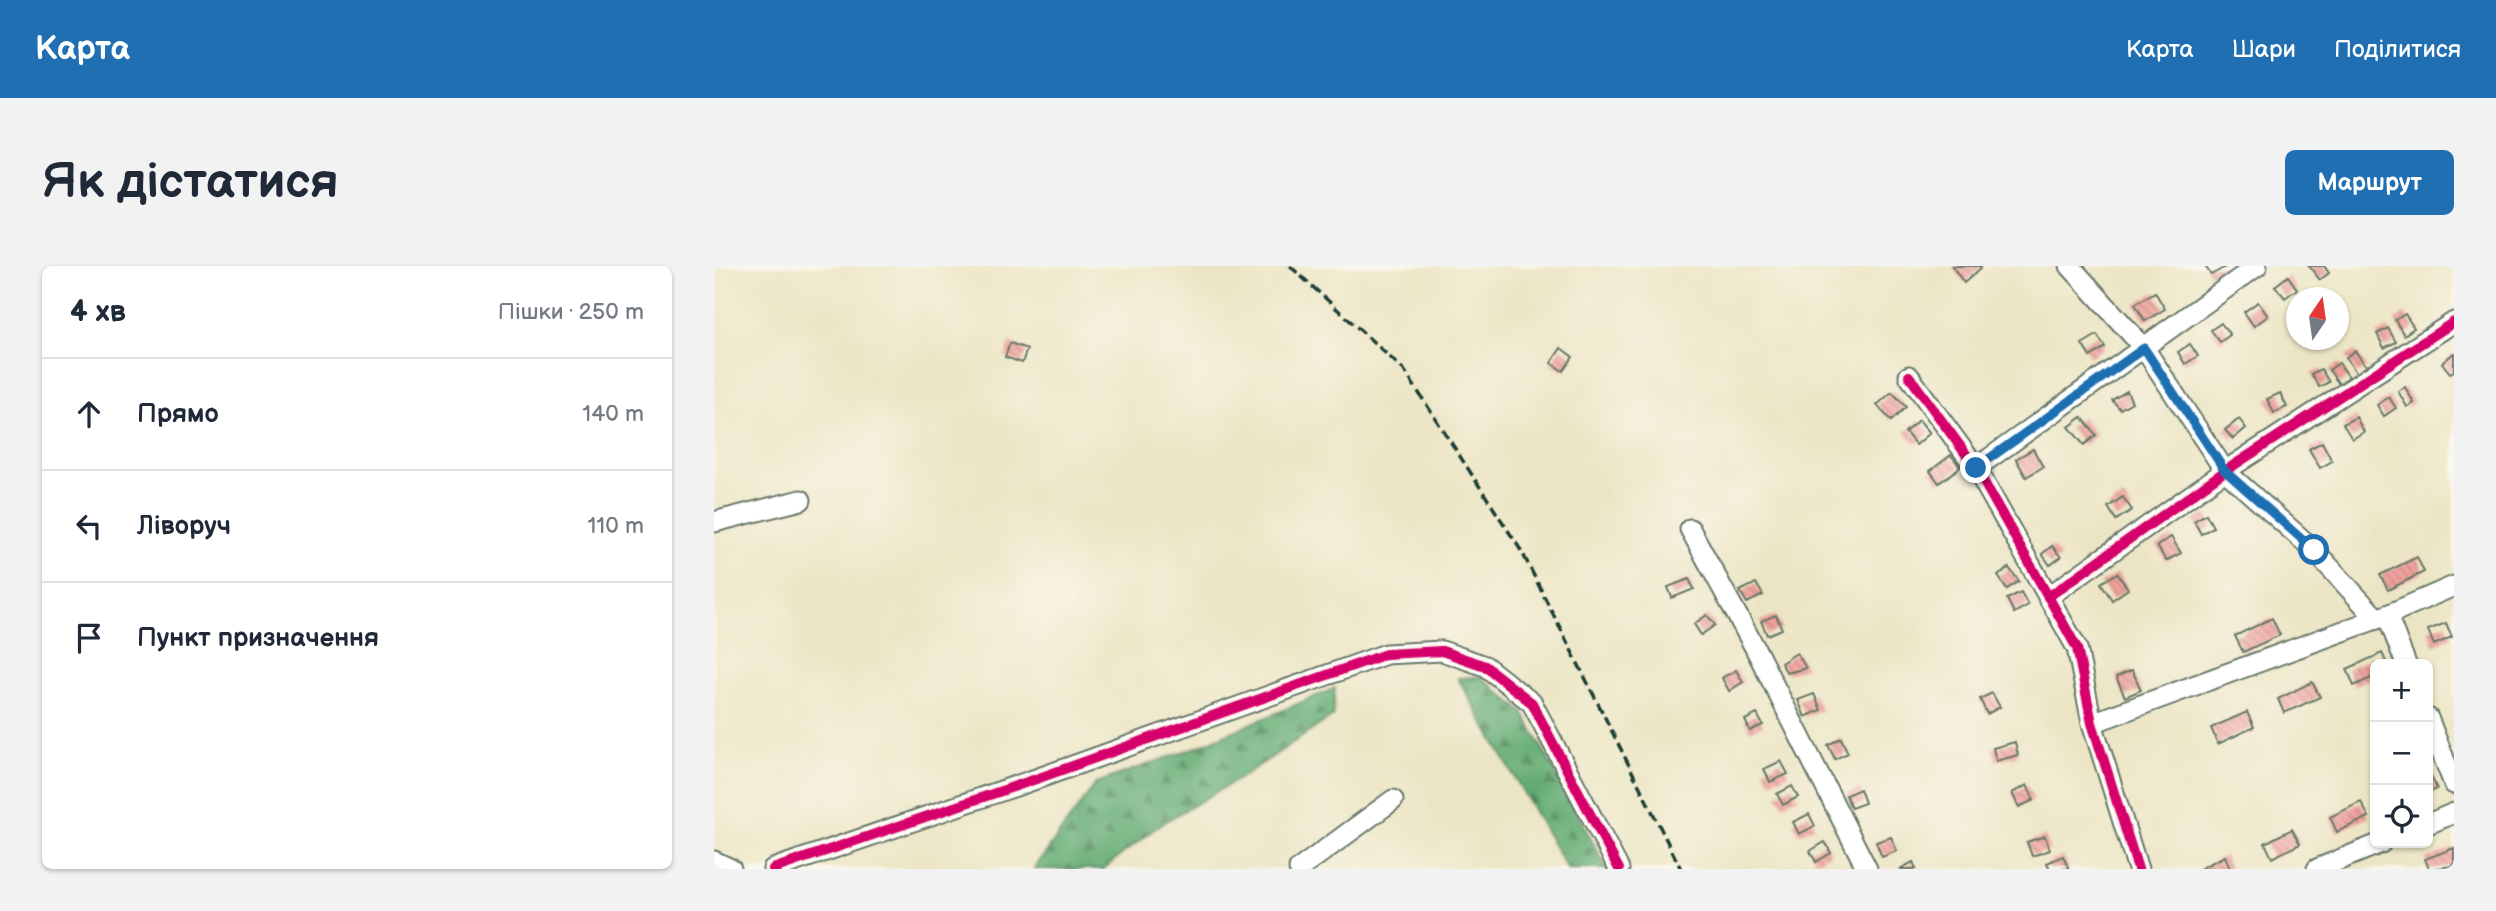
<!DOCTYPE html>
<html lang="uk">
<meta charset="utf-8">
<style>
body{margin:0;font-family:"Balsamiq Sans",sans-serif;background:#f2f2f3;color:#1f2937}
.controls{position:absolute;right:21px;bottom:21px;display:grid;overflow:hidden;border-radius:10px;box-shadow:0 2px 5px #0004}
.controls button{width:63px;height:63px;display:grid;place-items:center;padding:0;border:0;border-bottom:2px solid #e0e1e3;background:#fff;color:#1f2937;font:35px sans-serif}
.compass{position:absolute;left:1572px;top:21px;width:63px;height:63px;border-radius:50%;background:#fff;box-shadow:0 2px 5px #0004;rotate:13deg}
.stop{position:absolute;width:21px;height:21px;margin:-16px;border:5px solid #1f6fb2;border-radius:50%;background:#fff}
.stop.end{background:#1f6fb2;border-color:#fff;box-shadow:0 2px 7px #0008}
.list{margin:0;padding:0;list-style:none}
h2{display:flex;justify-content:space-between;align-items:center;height:91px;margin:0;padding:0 28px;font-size:30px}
h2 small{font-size:23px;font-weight:400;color:#747a83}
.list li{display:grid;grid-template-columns:46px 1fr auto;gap:21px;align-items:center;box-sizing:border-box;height:112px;padding:0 28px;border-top:2px solid #e0e1e3}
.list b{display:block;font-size:26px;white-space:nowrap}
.list em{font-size:23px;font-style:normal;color:#747a83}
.icon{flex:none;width:38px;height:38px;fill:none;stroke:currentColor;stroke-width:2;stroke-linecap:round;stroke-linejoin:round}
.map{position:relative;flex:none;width:1740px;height:603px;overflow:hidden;border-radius:10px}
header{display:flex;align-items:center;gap:42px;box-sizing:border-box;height:98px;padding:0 35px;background:#1f6fb2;color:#fff}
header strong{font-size:33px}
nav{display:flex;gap:38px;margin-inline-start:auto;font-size:24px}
.intro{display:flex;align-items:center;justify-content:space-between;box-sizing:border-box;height:168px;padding:0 42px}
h1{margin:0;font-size:49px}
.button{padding:18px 32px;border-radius:10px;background:#1f6fb2;color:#fff;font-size:24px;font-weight:700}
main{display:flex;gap:42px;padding:0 42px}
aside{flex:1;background:#fff;border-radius:10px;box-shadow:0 2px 5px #0004}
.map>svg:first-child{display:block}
.forest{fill:url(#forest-firs);stroke:#417454;stroke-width:2}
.building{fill:url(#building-back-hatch)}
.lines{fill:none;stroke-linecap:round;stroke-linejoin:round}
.minor-casing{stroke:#677867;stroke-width:23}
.minor{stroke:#fff;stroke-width:19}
.rail{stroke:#1f3d34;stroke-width:3.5;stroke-dasharray:10 5;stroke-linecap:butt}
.cycleway-casing{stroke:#fbf7ec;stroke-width:15}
.cycleway{stroke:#d6006c;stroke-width:10}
.route{stroke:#1f6fb2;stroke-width:9}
</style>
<header>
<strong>Карта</strong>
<nav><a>Карта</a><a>Шари</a><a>Поділитися</a></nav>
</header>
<div class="intro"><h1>Як дістатися</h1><a class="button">Маршрут</a></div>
<main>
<aside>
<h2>4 хв<small>Пішки · 250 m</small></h2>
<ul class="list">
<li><svg class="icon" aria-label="ahead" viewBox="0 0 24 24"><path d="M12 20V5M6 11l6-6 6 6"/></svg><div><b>Прямо</b></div><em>140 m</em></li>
<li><svg class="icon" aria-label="left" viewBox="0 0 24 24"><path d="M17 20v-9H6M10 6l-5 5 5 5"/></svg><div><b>Ліворуч</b></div><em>110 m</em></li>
<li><svg class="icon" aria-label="arrive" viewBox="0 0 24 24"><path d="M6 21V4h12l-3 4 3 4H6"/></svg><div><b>Пункт призначення</b></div></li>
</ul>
</aside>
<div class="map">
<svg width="1740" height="603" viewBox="0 0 1740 603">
<defs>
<pattern id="forest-firs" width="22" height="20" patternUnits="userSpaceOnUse" patternTransform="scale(1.75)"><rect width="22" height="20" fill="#63ac73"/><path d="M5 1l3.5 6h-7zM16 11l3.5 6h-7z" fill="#518d5f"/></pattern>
<pattern id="building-back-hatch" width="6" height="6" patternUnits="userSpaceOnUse" patternTransform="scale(1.75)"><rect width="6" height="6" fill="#f0a29d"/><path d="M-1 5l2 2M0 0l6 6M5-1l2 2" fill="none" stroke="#c28581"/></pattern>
</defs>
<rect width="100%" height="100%" fill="#fbf7ec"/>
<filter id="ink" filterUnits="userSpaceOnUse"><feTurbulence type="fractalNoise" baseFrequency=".0143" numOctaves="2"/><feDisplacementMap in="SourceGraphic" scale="14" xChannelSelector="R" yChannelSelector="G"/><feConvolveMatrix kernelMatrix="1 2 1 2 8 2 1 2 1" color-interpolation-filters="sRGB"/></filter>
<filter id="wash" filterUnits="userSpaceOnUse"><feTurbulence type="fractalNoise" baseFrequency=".00686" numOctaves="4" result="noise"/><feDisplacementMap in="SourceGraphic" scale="28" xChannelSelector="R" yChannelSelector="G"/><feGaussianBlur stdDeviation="1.57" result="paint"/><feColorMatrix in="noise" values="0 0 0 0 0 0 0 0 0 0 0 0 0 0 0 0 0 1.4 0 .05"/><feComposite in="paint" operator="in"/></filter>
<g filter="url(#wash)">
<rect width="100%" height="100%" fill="#ece5c5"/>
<!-- forest -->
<g class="forest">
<polygon points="766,410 809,446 893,603 853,603 744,412"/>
<polygon points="621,422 619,450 528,511 447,558 389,603 320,603 382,517 480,482"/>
</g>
<g id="blocks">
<!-- building -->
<g class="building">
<polygon points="1238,0 1265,0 1267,2 1250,17"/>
<polygon points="1491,0 1513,0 1497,9"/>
<polygon points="1595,0 1610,0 1615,7 1606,14"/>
<polygon points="1574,10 1583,23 1571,32 1561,20"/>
<polygon points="1441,26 1451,43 1431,55 1421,38"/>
<polygon points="1544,36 1554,50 1540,60 1530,46"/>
<polygon points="1691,48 1700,62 1690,69 1681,54"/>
<polygon points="1507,57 1516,69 1506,76 1497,64"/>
<polygon points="1674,62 1682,76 1670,82 1663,68"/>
<polygon points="1383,69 1391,81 1376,91 1368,78"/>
<polygon points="296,77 313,83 308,97 291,91"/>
<polygon points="1476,78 1484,90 1471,98 1464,86"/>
<polygon points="847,82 859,91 849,105 837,97"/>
<polygon points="1641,85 1653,101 1643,108 1632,91"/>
<polygon points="1740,87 1740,105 1736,107 1728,97"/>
<polygon points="1625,97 1635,111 1625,118 1615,104"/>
<polygon points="1607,103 1615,116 1605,121 1597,108"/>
<polygon points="1691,121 1700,137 1693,141 1684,125"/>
<polygon points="1413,125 1418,136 1406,143 1398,134"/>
<polygon points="1178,126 1192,141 1177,155 1163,139"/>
<polygon points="1566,127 1573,141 1560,147 1553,133"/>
<polygon points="1675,131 1682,142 1670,150 1663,139"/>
<polygon points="1368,151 1382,169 1370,179 1355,161"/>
<polygon points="1642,151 1650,166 1638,173 1629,158"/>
<polygon points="1525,153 1532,162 1519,173 1511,164"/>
<polygon points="1205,154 1216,167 1202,179 1191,166"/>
<polygon points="1608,176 1618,195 1606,202 1595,183"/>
<polygon points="1319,183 1329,201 1312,211 1302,193"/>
<polygon points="1237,189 1246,201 1225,217 1216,205"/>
<polygon points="1409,231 1418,244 1402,254 1394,241"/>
<polygon points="1492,248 1499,261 1487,268 1480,255"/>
<polygon points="1457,271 1467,287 1452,295 1443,280"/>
<polygon points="1338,280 1347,291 1336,299 1328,288"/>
<polygon points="1703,291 1710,306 1674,324 1666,309"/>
<polygon points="1295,302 1305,315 1293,323 1284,310"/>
<polygon points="1403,307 1414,323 1398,334 1387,317"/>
<polygon points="975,313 980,323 958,332 954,321"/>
<polygon points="1042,317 1049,329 1033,337 1026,325"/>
<polygon points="1307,326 1314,339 1300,347 1293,333"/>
<polygon points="993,349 1001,359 987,369 980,358"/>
<polygon points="1062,349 1068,363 1053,369 1047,355"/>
<polygon points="1558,352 1566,369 1529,386 1521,370"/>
<polygon points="1732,357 1738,371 1720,379 1714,364"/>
<polygon points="1083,387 1092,402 1073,407 1067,397"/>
<polygon points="1668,387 1673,398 1661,398 1661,410 1640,420 1633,403"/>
<polygon points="1022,404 1029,416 1015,425 1008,412"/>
<polygon points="1418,404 1427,424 1411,431 1402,411"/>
<polygon points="1598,416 1606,431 1570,447 1564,433"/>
<polygon points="1278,427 1286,441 1273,448 1266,433"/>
<polygon points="1100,428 1107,444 1091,451 1084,434"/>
<polygon points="1533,446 1540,461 1504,478 1497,462"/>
<polygon points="1043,448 1049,459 1036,465 1031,454"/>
<polygon points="1127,472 1134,487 1121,493 1114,479"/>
<polygon points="1301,476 1304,489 1282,495 1279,482"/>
<polygon points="1067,495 1074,508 1056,516 1050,503"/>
<polygon points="1717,510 1723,523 1714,527 1714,511"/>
<polygon points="1313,519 1320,534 1305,541 1298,527"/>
<polygon points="1078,520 1084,531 1069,539 1063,528"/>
<polygon points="1146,523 1151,537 1137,542 1132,529"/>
<polygon points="1647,536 1655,551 1623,566 1616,551"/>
<polygon points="1095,548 1101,560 1085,568 1079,556"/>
<polygon points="1578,563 1586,578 1558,592 1551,577"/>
<polygon points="1331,570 1336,584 1318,590 1313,576"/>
<polygon points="1177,571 1183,585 1168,591 1162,576"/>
<polygon points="1111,576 1117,587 1102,596 1096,585"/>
<polygon points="1740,582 1740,600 1715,603 1711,593"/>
<polygon points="1349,590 1355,603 1336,603 1333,597"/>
<polygon points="1511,590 1516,603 1486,603 1495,598"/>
<polygon points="1199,596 1202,603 1186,603"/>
</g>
</g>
</g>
<g filter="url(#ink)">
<use href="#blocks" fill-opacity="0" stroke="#677867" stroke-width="2"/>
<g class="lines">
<defs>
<g id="minor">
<polyline points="1356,0 1430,82 1511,205 1600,284 1663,353"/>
<polyline points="1195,110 1262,202 1363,382 1378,457 1424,603"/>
<polyline points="1262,202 1543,0"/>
<polyline points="0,256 87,234"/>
<polyline points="976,263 1041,382 1153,603"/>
<polyline points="1334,331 1511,205 1740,56"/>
<polyline points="1673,349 1692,398"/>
<polyline points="1714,452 1740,518"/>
<polyline points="1378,457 1673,349 1740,320"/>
<polyline points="1714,558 1740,547"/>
<polyline points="0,595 17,603"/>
<polyline points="59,603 325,512 672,388 728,385 771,400 818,437 905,603"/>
<polyline points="585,603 679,534"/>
<polyline points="1603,603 1667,577"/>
</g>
</defs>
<!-- minor casing -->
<use href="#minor" class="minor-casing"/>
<!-- minor -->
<use href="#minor" class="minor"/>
<!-- rail -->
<polyline class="rail" points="576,0 690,104 808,286 967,603"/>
<defs>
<g id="cycleway">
<polyline points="1195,110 1262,202 1363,382 1378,457 1424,603"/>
<polyline points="1334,331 1511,205 1740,56"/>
<polyline points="59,603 325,512 672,388 728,385 771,400 818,437 905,603"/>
</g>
</defs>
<!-- cycleway casing -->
<use href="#cycleway" class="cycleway-casing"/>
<!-- cycleway -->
<use href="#cycleway" class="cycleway"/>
</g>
</g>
<g class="lines" filter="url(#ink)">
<!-- route -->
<polyline class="route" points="1262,202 1430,82 1511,205 1600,284"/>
</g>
</svg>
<div class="controls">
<button>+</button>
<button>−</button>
<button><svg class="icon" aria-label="locate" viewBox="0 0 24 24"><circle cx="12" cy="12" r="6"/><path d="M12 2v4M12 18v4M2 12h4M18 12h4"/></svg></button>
</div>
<svg class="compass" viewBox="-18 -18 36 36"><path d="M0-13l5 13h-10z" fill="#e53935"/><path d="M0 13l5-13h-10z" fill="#747a83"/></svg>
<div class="stop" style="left:1600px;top:284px"></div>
<div class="stop end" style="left:1262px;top:202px"></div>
</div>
</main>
